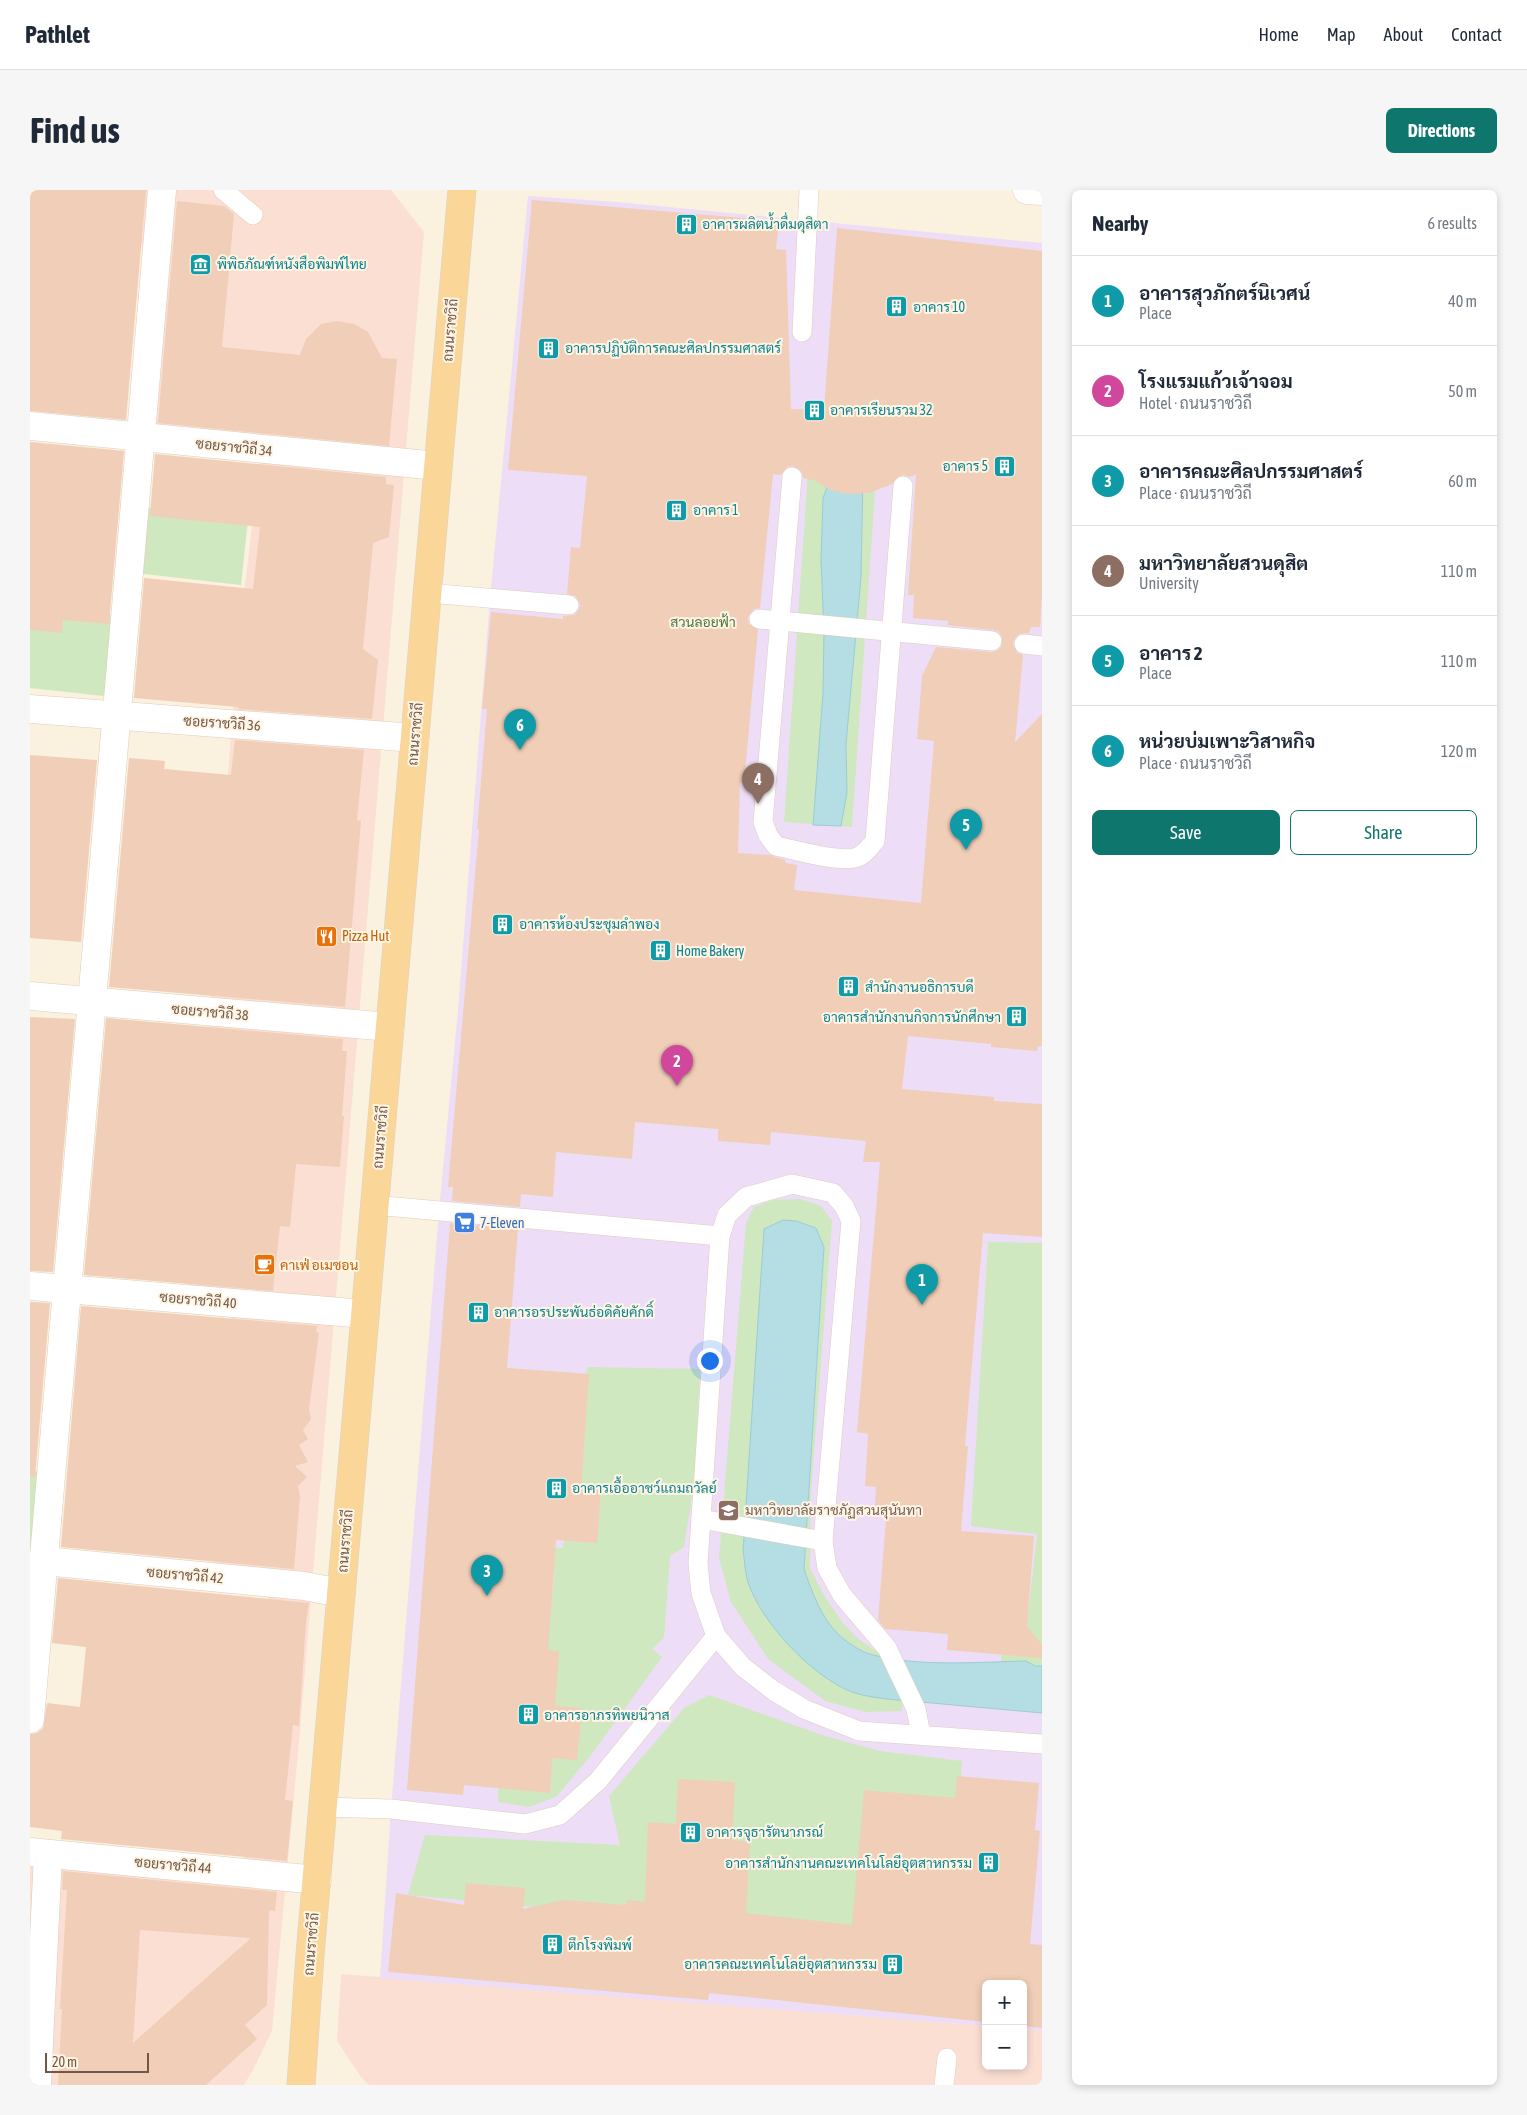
<!DOCTYPE html>
<meta charset="utf-8">
<style>
body{margin:0;font-family:"Asap Condensed",Sarabun,sans-serif;background:#f6f6f7;color:#1f2937}
.controls{position:absolute;right:15px;bottom:15px;display:grid;overflow:hidden;border-radius:8px;box-shadow:0 2px 8px #0003}
.controls button{width:45px;height:45px;display:grid;place-items:center;padding:0;border:0;border-bottom:1px solid #e0e1e3;background:#fff;color:#1f2937;font:25px sans-serif}
.scale{position:absolute;left:15px;bottom:12px;width:104px;box-sizing:border-box;padding-left:5px;border:2px solid #715748;border-top:0;font-size:14px;line-height:18px;white-space:nowrap;color:#715748;-webkit-text-stroke:4px #fff5e5;paint-order:stroke}
.you{position:absolute;left:679px;top:1170px;width:18px;height:18px;margin:-12px;border:4px solid #fff;border-radius:50%;background:#1a73e8;box-shadow:0 0 0 8px #1a73e833}
.badge{display:grid;place-items:center;width:32px;height:32px;border-radius:50%;background:#0f766e;color:#fff;font-size:16px;font-weight:700}
.pin{position:absolute;translate:-50% -41px;filter:drop-shadow(0 1px 2px #0008)}
.pin::after{content:'';position:absolute;top:26px;width:18px;height:15px;background:inherit;clip-path:polygon(0 0,100% 0,50% 100%)}
.list{margin:0;padding:0;list-style:none}
h2{display:flex;justify-content:space-between;align-items:center;height:65px;margin:0;padding:0 20px;font-size:21px}
h2 small{font-size:16px;font-weight:400;color:#747a83}
.list li{display:grid;grid-template-columns:32px 1fr auto;gap:15px;align-items:center;box-sizing:border-box;height:90px;padding:0 20px;border-top:1px solid #e0e1e3}
.list b{display:block;font-size:19px;white-space:nowrap}
.list p{margin:0;font-size:16px;white-space:nowrap;color:#747a83}
.list em{font-size:16px;font-style:normal;color:#747a83}
.actions{display:flex;gap:10px;padding:15px 20px}
.actions a{flex:1;padding:11px 0;border:1px solid #0f766e;border-radius:8px;text-align:center;font-size:18px;color:#0f766e}
.actions .main{background:#0f766e;color:#fff}
.map{position:relative;flex:none;width:1012px;height:1895px;overflow:hidden;border-radius:8px}
header{display:flex;align-items:center;gap:30px;box-sizing:border-box;height:70px;padding:0 25px;background:#fff;border-bottom:1px solid #e0e1e3}
header strong{font-size:24px}
nav{display:flex;gap:28px;margin-inline-start:auto;font-size:18px}
.intro{display:flex;align-items:center;justify-content:space-between;box-sizing:border-box;height:120px;padding:0 30px}
h1{margin:0;font-size:35px}
.button{padding:12px 22px;border-radius:8px;background:#0f766e;color:#fff;font-size:18px;font-weight:700}
main{display:flex;gap:30px;padding:0 30px}
aside{flex:1;background:#fff;border-radius:8px;box-shadow:0 2px 8px #0003}
.map>svg:first-child{display:block}
.commercial{fill:#fcdfd3}
.education{fill:#eeddf7}
.green{fill:#cfe8bf}
.water{fill:#b5dde4;stroke:#9bccd5}
.building{fill:#f0ceb8;fill-rule:evenodd}
.lines{fill:none;stroke-linecap:round;stroke-linejoin:round}
.lane-casing{stroke:#dfcdbc;stroke-width:20}
.street-casing{stroke:#dfcdbc;stroke-width:29}
.secondary-casing{stroke:#e4ceba;stroke-width:29}
.primary-casing{stroke:#dad3cf;stroke-width:29}
.lane{stroke:#fff;stroke-width:19}
.street{stroke:#fff;stroke-width:28}
.secondary{stroke:#fff;stroke-width:28}
.primary{stroke:#fad698;stroke-width:28}
.labels{text-anchor:middle;dominant-baseline:central;stroke-width:4;stroke-linejoin:round;paint-order:stroke}
.culture-label{font-size:14px;fill:#0d838f;stroke:#fff5e5;text-anchor:start}
.street-label{font-size:14px;fill:#715748;stroke:#fff5e5}
.park-label{font-size:14px;fill:#507741;stroke:#fff5e5}
.food-label{font-size:14px;fill:#c56008;stroke:#fff5e5;text-anchor:start}
.shop-label{font-size:14px;fill:#366cbe;stroke:#fff5e5;text-anchor:start}
.education-label{font-size:14px;fill:#785e54;stroke:#fff5e5;text-anchor:start}
</style>
<header>
<strong>Pathlet</strong>
<nav><a>Home</a><a>Map</a><a>About</a><a>Contact</a></nav>
</header>
<div class="intro"><h1>Find us</h1><a class="button">Directions</a></div>
<main>
<div class="map">
<svg width="1012" height="1895" viewBox="0 0 1012 1895">
<rect width="100%" height="100%" fill="#fbf1df"/>
<!-- commercial -->
<g class="commercial">
<polygon points="15,0 361,0 394,42 270,1541 242,1841 224,1878 214,1895 0,1895 0,1659 212,1686 221,1608 239,1392 183,1384 202,1115 156,1110 209,446 232,252 101,234 113,55 9,41"/>
<polygon points="311,1784 956,1836 956,1876 993,1876 993,1839 1012,1841 1012,1895 339,1895 331,1887 307,1851"/>
</g>
<!-- education -->
<polygon class="education" points="498,6 587,12 1012,53 1012,1841 993,1839 993,1794 956,1794 956,1836 350,1788 361,1619 409,1021 428,820 460,408"/>
<!-- green -->
<g class="green">
<polygon points="778,282 846,287 822,637 754,632"/>
<polygon points="114,317 218,330 211,395 106,383"/>
<polygon points="0,416 82,425 74,506 0,498"/>
<path d="M771,1009L791,1016L802,1031L781,1303L780,1378L795,1407L813,1433L827,1448L856,1468C806,1458 788,1423 774,1379L794,1058L734,1039L713,1361L719,1395L757,1453L798,1490L814,1499L835,1506L874,1511L871,1521L835,1522L795,1511L738,1469L701,1412L689,1368L716,1033L724,1017L743,1010Z"/>
<polygon points="958,1052 1012,1053 1012,1476 1005,1476 996,1471 971,1472 972,1445 996,1443 1007,1344 941,1336"/>
<polygon points="557,1177 670,1179 665,1287 654,1357 640,1366 634,1448 622,1459 632,1467 562,1564 526,1607 499,1617 468,1612 472,1447 520,1430 524,1382 507,1356 533,1358"/>
<polygon points="0,1280 15,1283 8,1356 0,1359"/>
<polygon points="679,1505 795,1546 850,1561 932,1571 921,1756 378,1705 395,1645 590,1655 579,1606 655,1517"/>
</g>
<!-- water -->
<g class="water">
<polygon points="833,286 831,387 816,554 817,602 811,636 783,635 793,503 794,442 791,370 793,308 798,295"/>
<path d="M753,1030L766,1031L786,1038L794,1057L774,1379C782,1402 790,1425 807,1443C816,1452 831,1462 843,1465C890,1477 948,1472 996,1471L1005,1476H1012V1523L857,1509C842,1507 826,1505 813,1498C777,1480 733,1433 719,1395C715,1385 715,1372 713,1361L734,1039Z"/>
</g>
<!-- building -->
<g class="building">
<polygon points="0,0 116,0 96,230 0,221"/>
<path d="M502,10L749,31L746,59L756,60L761,219L794,220L807,38L1012,61V402L1010,437H1001L999,443L989,444L985,448L983,453L987,463L993,465L985,552L1012,524V856H1008L1007,861L961,857V854L878,846L872,899L964,907V911L1012,914V1047L953,1043L935,1256H938L931,1341L1004,1346L997,1436L1012,1455V1468L917,1460L918,1444L855,1439L848,1430L857,1317H845L846,1297L835,1296L838,1244L827,1242L850,972H833L836,951L741,942L740,955L688,951V939L605,932L602,969L526,962L523,1007L491,1004L490,1017L422,1011L423,997H418L449,639H447L457,519H452L461,422L533,429V426L544,425L548,421L550,415L546,406L537,404L541,357L550,358L557,286L478,280ZM763,276L772,282L773,288L784,290L800,300L818,304L839,303L862,294L869,286L874,285L880,287L886,284L878,405H884L883,428L919,431L917,435L963,440L969,442L972,447L971,457L967,461L961,462L906,457L892,486L887,549L904,551L891,713L764,700L767,675L755,673V670L740,665L708,663L710,592L714,593L728,440L719,434L718,427L724,419L730,418L743,284L751,285L757,277Z"/>
<polygon points="147,11 194,16 204,24 192,157 270,165 276,149 291,134 307,131 324,134 338,142 352,168 367,169 359,256 128,233"/>
<polygon points="0,252 94,261 79,434 33,430 32,443 0,440"/>
<polygon points="125,264 356,287 356,294 364,295 359,347 343,353 333,459 348,470 342,529 208,519 208,517 104,508 114,388 223,399 230,337 120,326"/>
<polygon points="205,550 334,560 327,630 331,631 315,817 79,797 99,568 135,571 134,579 201,585"/>
<polygon points="0,565 67,570 51,752 0,748"/>
<polygon points="0,827 45,829 23,1082 0,1081"/>
<polygon points="76,828 313,849 312,861 317,861 312,926 314,926 310,977 266,974 260,1037 250,1036 243,1101 54,1085"/>
<polygon points="420,1033 488,1039 477,1178 559,1184 551,1298 571,1299 567,1353 526,1350 518,1460 529,1461 525,1516 552,1518 547,1570 522,1568 520,1603 434,1595 433,1605 377,1600"/>
<polygon points="0,1112 20,1113 5,1287 0,1286"/>
<polygon points="51,1116 287,1136 286,1142 289,1143 279,1219 281,1229 273,1240 278,1249 269,1255 278,1272 265,1276 277,1287 268,1296 270,1306 264,1379 31,1357"/>
<polygon points="28,1388 279,1413 276,1432 269,1536 263,1535 255,1610 263,1611 257,1671 31,1649 32,1641 0,1637 0,1544 7,1543 13,1538 17,1513 50,1517 56,1457 22,1453"/>
<polygon points="927,1586 1009,1593 1005,1640 1010,1641 1000,1754 1012,1755 1012,1838 993,1836 993,1794 956,1794 956,1832 679,1803 678,1810 358,1782 366,1703 434,1715 436,1693 495,1698 493,1719 534,1710 597,1715 597,1710 615,1712 618,1632 646,1634 648,1589 705,1592 702,1650 720,1652 716,1723 822,1735 834,1600 925,1608"/>
<path d="M33,1681L247,1702L245,1721L239,1720L237,1815L215,1835L227,1849L176,1895H28L32,1819H30L37,1700H32ZM110,1740L221,1748L103,1853Z"/>
</g>
<g class="lines">
<defs>
<g id="lane">
<polyline points="193,0 223,25"/>
<polyline points="772,142 779,0"/>
<path d="M762,287L733,632L738,645L746,656C765,660 806,672 824,668C834,666 839,658 845,651L873,296"/>
<polyline points="398,403 539,415"/>
<polyline points="729,429 962,451"/>
<polyline points="994,454 1012,456"/>
<polyline points="344,1015 690,1046 697,1025 716,1007 762,994 803,1003 814,1016 821,1031 793,1351 797,1378 812,1405 857,1458 886,1519 891,1545"/>
<polyline points="690,1046 668,1373 671,1403 686,1446 713,1477 744,1501 774,1519 829,1541 1012,1554"/>
<polyline points="671,1329 793,1351"/>
<polyline points="293,1617 361,1619 495,1634 530,1625 568,1591 686,1446"/>
<polyline points="914,1895 917,1868"/>
</g>
<g id="street">
<polyline points="0,236 408,276"/>
<polyline points="0,519 385,548"/>
<polyline points="0,806 360,837"/>
<polyline points="0,1096 335,1124"/>
<polyline points="0,1376 25,1372 274,1396 311,1403"/>
<polyline points="0,1529 132,0"/>
<polyline points="0,1662 287,1690"/>
<polyline points="7,1895 18,1664"/>
</g>
<polyline id="secondary" points="997,0 1012,1"/>
<polyline id="primary" points="271,1895 280,1765 432,0"/>
</defs>
<!-- lane casing -->
<use href="#lane" class="lane-casing"/>
<!-- street casing -->
<use href="#street" class="street-casing"/>
<!-- secondary casing -->
<use href="#secondary" class="secondary-casing"/>
<!-- primary casing -->
<use href="#primary" class="primary-casing"/>
<!-- lane -->
<use href="#lane" class="lane"/>
<!-- street -->
<use href="#street" class="street"/>
<!-- secondary -->
<use href="#secondary" class="secondary"/>
<!-- primary -->
<use href="#primary" class="primary"/>
</g>
<!-- icons -->
<defs>
<symbol id="building-square" viewBox="-11 -11 22 22"><rect x="-9" y="-9" width="18" height="18" rx="4" fill="#0f9aa8" stroke="#fff5e5"/><path d="M-4-6H4V6H1V3H-1V6H-4ZM-2.5-4.3h1.7v1.8h-1.7ZM.8-4.3h1.7v1.8H.8ZM-2.5-1h1.7V.8h-1.7ZM.8-1h1.7V.8H.8Z" fill="#fff"/></symbol>
<symbol id="museum-square" viewBox="-11 -11 22 22"><rect x="-9" y="-9" width="18" height="18" rx="4" fill="#0f9aa8" stroke="#fff5e5"/><path d="M0-6L6-3V-2H-6V-3ZM-5-1h2V3h-2ZM-1-1h2V3h-2ZM3-1h2V3H3ZM-6 4H6V6H-6Z" fill="#fff"/></symbol>
<symbol id="restaurant-square" viewBox="-11 -11 22 22"><rect x="-9" y="-9" width="18" height="18" rx="4" fill="#e8710a" stroke="#fff5e5"/><path d="M-5-6h1v4h1v-4h1v4h1v-4h1v5L-1.5 .5V6h-2V.5L-5-1ZM5-6V6H3V1.5H1.5Q1.5-4 5-6Z" fill="#fff"/></symbol>
<symbol id="supermarket-square" viewBox="-11 -11 22 22"><rect x="-9" y="-9" width="18" height="18" rx="4" fill="#3f7fe0" stroke="#fff5e5"/><path d="M-6-5.5h2.5l.6 2H6L4.5 2H-2.5L-4.4-4H-6ZM-1.5 3.2a1.3 1.3 0 1 0 .1 0ZM3 3.2a1.3 1.3 0 1 0 .1 0Z" fill="#fff"/></symbol>
<symbol id="cafe-square" viewBox="-11 -11 22 22"><rect x="-9" y="-9" width="18" height="18" rx="4" fill="#e8710a" stroke="#fff5e5"/><path d="M-5.5-4.5H6V0H3Q3 3.5 0 3.5H-2.5Q-5.5 3.5-5.5 0ZM3-3.2v2h1.7v-2ZM-6 4.5H4V6H-6Z" fill="#fff"/></symbol>
<symbol id="university-square" viewBox="-11 -11 22 22"><rect x="-9" y="-9" width="18" height="18" rx="4" fill="#8d6e63" stroke="#fff5e5"/><path d="M0-5L7-2L0 1L-7-2ZM-4 1L0 2.5L4 1V4Q0 6-4 4Z" fill="#fff"/></symbol>
</defs>
<g fill-rule="evenodd">
<use href="#building-square" x="644" y="22" width="25" height="25"/>
<use href="#museum-square" x="158" y="62" width="25" height="25"/>
<use href="#building-square" x="854" y="104" width="25" height="25"/>
<use href="#building-square" x="506" y="146" width="25" height="25"/>
<use href="#building-square" x="772" y="208" width="25" height="25"/>
<use href="#building-square" x="962" y="264" width="25" height="25"/>
<use href="#building-square" x="634" y="308" width="25" height="25"/>
<use href="#building-square" x="460" y="722" width="25" height="25"/>
<use href="#restaurant-square" x="284" y="734" width="25" height="25"/>
<use href="#building-square" x="618" y="748" width="25" height="25"/>
<use href="#building-square" x="806" y="784" width="25" height="25"/>
<use href="#building-square" x="974" y="814" width="25" height="25"/>
<use href="#supermarket-square" x="422" y="1020" width="25" height="25"/>
<use href="#cafe-square" x="222" y="1062" width="25" height="25"/>
<use href="#building-square" x="436" y="1110" width="25" height="25"/>
<use href="#building-square" x="514" y="1286" width="25" height="25"/>
<use href="#university-square" x="686" y="1308" width="25" height="25"/>
<use href="#building-square" x="486" y="1512" width="25" height="25"/>
<use href="#building-square" x="648" y="1630" width="25" height="25"/>
<use href="#building-square" x="946" y="1660" width="25" height="25"/>
<use href="#building-square" x="510" y="1742" width="25" height="25"/>
<use href="#building-square" x="850" y="1762" width="25" height="25"/>
</g>
<g class="labels">
<!-- culture labels -->
<g class="culture-label">
<text x="672" y="34">อาคารผลิตน้ำดื่มดุสิตา</text>
<text x="187" y="74">พิพิธภัณฑ์หนังสือพิมพ์ไทย</text>
<text x="883" y="117">อาคาร 10</text>
<text x="535" y="158">อาคารปฏิบัติการคณะศิลปกรรมศาสตร์</text>
<text x="800" y="220">อาคารเรียนรวม 32</text>
<text x="958" y="276" text-anchor="end">อาคาร 5</text>
<text x="663" y="320">อาคาร 1</text>
<text x="489" y="734">อาคารห้องประชุมลำพอง</text>
<text x="646" y="761">Home Bakery</text>
<text x="835" y="797">สำนักงานอธิการบดี</text>
<text x="971" y="827" text-anchor="end">อาคารสำนักงานกิจการนักศีกษา</text>
<text x="464" y="1122">อาคารอรประพันธ่อดิคัยคักดิ์</text>
<text x="542" y="1298">อาคารเอื้ออาชว์แถมถวัลย์</text>
<text x="514" y="1525">อาคารอาภรทิพยนิวาส</text>
<text x="676" y="1642">อาคารจุธารัตนาภรณ์</text>
<text x="942" y="1673" text-anchor="end">อาคารสำนักงานคณะเทคโนโลยีอุตสาหกรรม</text>
<text x="538" y="1755">ตึกโรงพิมพ์</text>
<text x="847" y="1774" text-anchor="end">อาคารคณะเทคโนโลยีอุตสาหกรรม</text>
</g>
<!-- street labels -->
<g class="street-label">
<text transform="translate(420 140) rotate(-85)">ถนนราชวิถี</text>
<text transform="translate(204 257) rotate(6)">ซอยราชวิถี 34</text>
<text transform="translate(192 533) rotate(4)">ซอยราชวิถี 36</text>
<text transform="translate(385 544) rotate(-85)">ถนนราชวิถี</text>
<text transform="translate(180 822) rotate(5)">ซอยราชวิถี 38</text>
<text transform="translate(350 947) rotate(-85)">ถนนราชวิถี</text>
<text transform="translate(168 1110) rotate(5)">ซอยราชวิถี 40</text>
<text transform="translate(315 1351) rotate(-85)">ถนนราชวิถี</text>
<text transform="translate(155 1385) rotate(5)">ซอยราชวิถี 42</text>
<text transform="translate(143 1675) rotate(5)">ซอยราชวิถี 44</text>
<text transform="translate(281 1754) rotate(-85)">ถนนราชวิถี</text>
</g>
<!-- park labels -->
<g class="park-label">
<text x="673" y="432">สวนลอยฟ้า</text>
</g>
<!-- food labels -->
<g class="food-label">
<text x="312" y="746">Pizza Hut</text>
<text x="250" y="1075">คาเฟ่ อเมซอน</text>
</g>
<!-- shop labels -->
<g class="shop-label">
<text x="450" y="1033">7-Eleven</text>
</g>
<!-- education labels -->
<g class="education-label">
<text x="715" y="1320">มหาวิทยาลัยราชภัฏสวนสุนันทา</text>
</g>
</g>
</svg>
<div class="controls">
<button>+</button>
<button>−</button>
</div>
<div class="scale">20 m</div>
<div class="you"></div>
<div class="pin badge" style="left:892px;top:1115px;background:#0f9aa8">1</div>
<div class="pin badge" style="left:647px;top:896px;background:#d1479c">2</div>
<div class="pin badge" style="left:457px;top:1406px;background:#0f9aa8">3</div>
<div class="pin badge" style="left:728px;top:614px;background:#8d6e63">4</div>
<div class="pin badge" style="left:936px;top:660px;background:#0f9aa8">5</div>
<div class="pin badge" style="left:490px;top:560px;background:#0f9aa8">6</div>
</div>
<aside>
<h2>Nearby<small>6 results</small></h2>
<ul class="list">
<li><span class="badge" style="background:#0f9aa8">1</span><div><b>อาคารสุวภักตร์นิเวศน์</b><p>Place</p></div><em>40 m</em></li>
<li><span class="badge" style="background:#d1479c">2</span><div><b>โรงแรมแก้วเจ้าจอม</b><p>Hotel · ถนนราชวิถี</p></div><em>50 m</em></li>
<li><span class="badge" style="background:#0f9aa8">3</span><div><b>อาคารคณะศิลปกรรมศาสตร์</b><p>Place · ถนนราชวิถี</p></div><em>60 m</em></li>
<li><span class="badge" style="background:#8d6e63">4</span><div><b>มหาวิทยาลัยสวนดุสิต</b><p>University</p></div><em>110 m</em></li>
<li><span class="badge" style="background:#0f9aa8">5</span><div><b>อาคาร 2</b><p>Place</p></div><em>110 m</em></li>
<li><span class="badge" style="background:#0f9aa8">6</span><div><b>หน่วยบ่มเพาะวิสาหกิจ</b><p>Place · ถนนราชวิถี</p></div><em>120 m</em></li>
</ul>
<div class="actions"><a class="main">Save</a><a>Share</a></div>
</aside>
</main>
